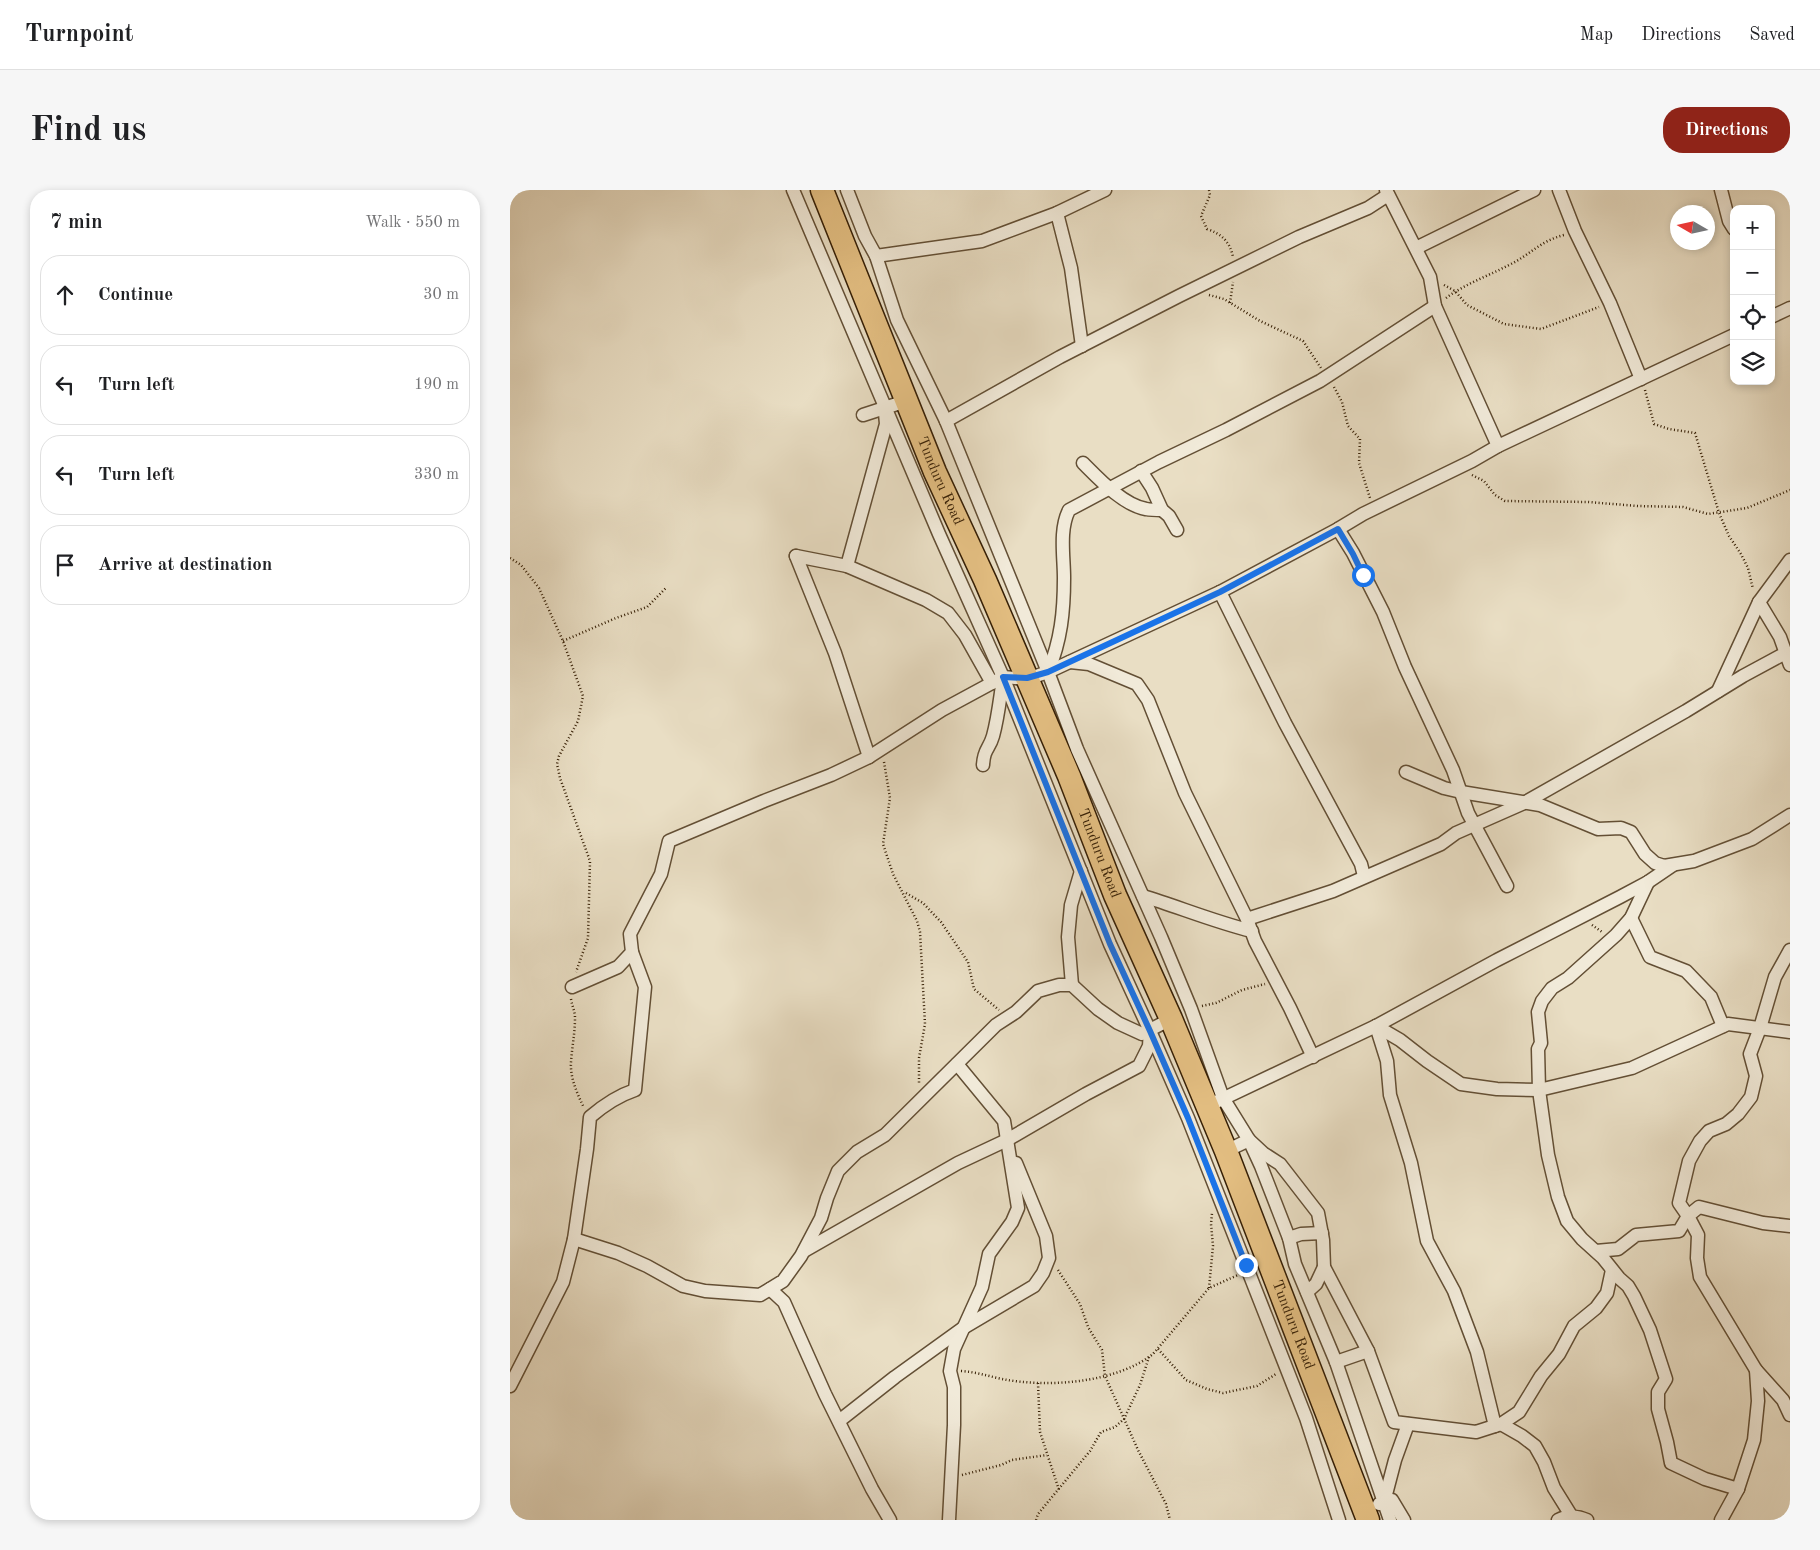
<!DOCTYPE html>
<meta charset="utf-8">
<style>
body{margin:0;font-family:"Old Standard TT",serif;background:#f6f6f6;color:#202124}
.controls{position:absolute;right:15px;top:15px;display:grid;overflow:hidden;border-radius:10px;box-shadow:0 2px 8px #0003}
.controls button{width:45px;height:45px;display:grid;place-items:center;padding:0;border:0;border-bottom:1px solid #e0e0e0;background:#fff;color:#202124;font:25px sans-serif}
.compass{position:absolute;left:1160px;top:15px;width:45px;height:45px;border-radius:50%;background:#fff;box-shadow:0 2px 8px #0003;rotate:279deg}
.stop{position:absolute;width:15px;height:15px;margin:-11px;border:4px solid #1a73e8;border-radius:50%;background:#fff}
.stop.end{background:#1a73e8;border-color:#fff;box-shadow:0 1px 5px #0008}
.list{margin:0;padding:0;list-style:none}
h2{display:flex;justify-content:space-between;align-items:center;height:65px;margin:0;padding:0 20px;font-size:21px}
h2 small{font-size:16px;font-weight:400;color:#757577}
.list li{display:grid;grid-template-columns:32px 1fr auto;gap:15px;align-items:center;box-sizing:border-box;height:80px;margin:0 10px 10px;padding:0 10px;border:1px solid #e0e0e0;border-radius:20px}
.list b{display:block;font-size:19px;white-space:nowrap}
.list em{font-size:16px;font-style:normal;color:#757577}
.icon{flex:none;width:28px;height:28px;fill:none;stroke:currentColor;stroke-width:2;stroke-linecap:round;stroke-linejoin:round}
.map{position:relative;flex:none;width:1280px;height:1330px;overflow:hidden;border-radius:20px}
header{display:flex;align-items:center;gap:30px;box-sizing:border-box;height:70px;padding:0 25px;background:#fff;border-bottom:1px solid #e0e0e0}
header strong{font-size:24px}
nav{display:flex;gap:28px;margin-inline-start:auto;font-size:18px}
.intro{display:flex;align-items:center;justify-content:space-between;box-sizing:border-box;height:120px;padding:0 30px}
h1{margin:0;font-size:35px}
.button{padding:12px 22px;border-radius:20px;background:#8f2418;color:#fff;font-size:18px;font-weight:700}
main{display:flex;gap:30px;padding:0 30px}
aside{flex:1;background:#fff;border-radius:20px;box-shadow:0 2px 8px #0003}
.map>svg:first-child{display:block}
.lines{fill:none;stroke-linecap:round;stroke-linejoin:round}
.street-casing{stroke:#634f35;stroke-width:15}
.highway-casing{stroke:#361f05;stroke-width:25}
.path{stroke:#361f05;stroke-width:2.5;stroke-dasharray:1 2.5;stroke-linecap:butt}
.street{stroke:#f1ead9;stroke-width:12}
.highway{stroke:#e4bf82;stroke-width:22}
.route{stroke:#1a73e8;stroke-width:6}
.labels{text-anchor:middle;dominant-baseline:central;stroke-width:4.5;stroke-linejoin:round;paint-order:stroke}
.street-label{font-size:15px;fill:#361f05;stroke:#f1ead9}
</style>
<header>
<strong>Turnpoint</strong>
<nav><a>Map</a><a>Directions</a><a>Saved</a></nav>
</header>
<div class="intro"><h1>Find us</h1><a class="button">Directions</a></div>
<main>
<aside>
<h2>7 min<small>Walk · 550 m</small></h2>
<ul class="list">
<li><svg class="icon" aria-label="ahead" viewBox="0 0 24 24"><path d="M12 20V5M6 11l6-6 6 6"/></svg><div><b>Continue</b></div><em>30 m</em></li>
<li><svg class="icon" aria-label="left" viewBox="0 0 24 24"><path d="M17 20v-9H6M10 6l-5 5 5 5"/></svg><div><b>Turn left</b></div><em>190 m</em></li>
<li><svg class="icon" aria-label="left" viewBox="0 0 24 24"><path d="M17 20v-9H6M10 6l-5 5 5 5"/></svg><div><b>Turn left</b></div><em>330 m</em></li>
<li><svg class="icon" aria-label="arrive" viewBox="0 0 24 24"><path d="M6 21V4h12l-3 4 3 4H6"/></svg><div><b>Arrive at destination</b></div></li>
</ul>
</aside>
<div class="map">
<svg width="1280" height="1330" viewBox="0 0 1280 1330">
<rect width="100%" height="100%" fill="#e9dec4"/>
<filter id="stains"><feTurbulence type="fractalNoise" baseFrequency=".004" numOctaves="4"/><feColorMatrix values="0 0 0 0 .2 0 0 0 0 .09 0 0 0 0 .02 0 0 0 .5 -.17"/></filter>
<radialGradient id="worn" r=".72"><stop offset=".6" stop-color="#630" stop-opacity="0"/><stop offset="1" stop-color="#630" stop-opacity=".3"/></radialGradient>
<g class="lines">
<defs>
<g id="street">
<polyline points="283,0 429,344 493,487 600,754 640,841 678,928 796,1228 829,1330"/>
<polyline points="337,0 355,46 366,66 387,130 436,231 538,482 567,559 651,747 681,819 713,908 739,950 751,976 779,1048 785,1074 826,1172 880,1330"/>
<polyline points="876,0 920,87 925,116 988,256"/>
<polyline points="1049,0 1065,41 1100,113 1131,189"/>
<polyline points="1211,0 1219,31 1224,39"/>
<polyline points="547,23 561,78 572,156"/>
<polyline points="906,58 1024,0"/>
<polyline points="366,66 472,51 547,23 595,0"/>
<polyline points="1261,127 1280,118"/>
<polyline points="353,225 396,211"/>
<polyline points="436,231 550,167 669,106 789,47 858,18 878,5"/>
<path d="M573,273C589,289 613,315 636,319C641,320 647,320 652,320"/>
<polyline points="631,281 642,298 652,320 659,326 667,340"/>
<polyline points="828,339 843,363 873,422 895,477 943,580 958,623 997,696"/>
<polyline points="286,366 337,376 416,410 438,423 455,445 482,493"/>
<polyline points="286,366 325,463 359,567"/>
<polyline points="337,376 376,234 375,223"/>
<polyline points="710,402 775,533 851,674 854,686"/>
<polyline points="1249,412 1270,447 1280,475"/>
<polyline points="560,472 579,474 627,494 638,510 675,603 737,729 745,751 780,818 803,867"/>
<path d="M538,482C551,450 554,422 554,388C554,366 549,340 559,320L649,272L716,240L810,191L925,116"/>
<polyline points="1208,501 1249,412 1280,370"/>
<path d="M473,575C474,558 479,560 483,546C488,528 490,508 493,489"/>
<polyline points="896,582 934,598 951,602 1030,615 1088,639 1111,638 1121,642 1135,664 1145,673 1154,676 1184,671 1242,649 1280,625"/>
<polyline points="1138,692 1121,728 1106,745 1058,788 1042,798 1032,811 1028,822 1031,853 1028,859 1029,900 1038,965 1048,1007 1057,1031 1072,1049 1093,1068 1109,1088 1118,1096 1124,1106 1140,1140 1156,1189 1148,1202 1148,1219 1157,1252 1161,1273 1195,1289 1228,1299"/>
<path d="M633,706C669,717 705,732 742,741"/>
<polyline points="1121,728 1140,767 1176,781 1201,807 1213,836"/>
<polyline points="737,729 823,701 931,654 946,643 1014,613 1176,521 1233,486 1270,466 1280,463"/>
<polyline points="562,795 558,747 561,715 571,681"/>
<polyline points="62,797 108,777 122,762 120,744 151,684 159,651 254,611 321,585 359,567 432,520 493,487 517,489 538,482 710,402 828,339 853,324 962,271 988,256 1224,145"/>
<polyline points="866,836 890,850 917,871 951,894 987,899 1029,900 1122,878 1218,834 1280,842"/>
<polyline points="866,836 877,871 880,905 901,973 917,1051 944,1101 967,1162 985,1236"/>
<polyline points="706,912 866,836 987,770 1110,707 1138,692 1163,675"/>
<polyline points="716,961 739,950 753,963 770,974 808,1023 813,1050 814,1077 858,1161 884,1232 966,1242 991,1234 1009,1222 1031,1186 1049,1164 1064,1136 1086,1118 1097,1103 1102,1080"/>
<polyline points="1280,1036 1253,1033 1189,1017 1178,1026 1188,1045 1187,1068 1190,1087 1246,1180 1273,1210 1280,1225"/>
<polyline points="779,1048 791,1044 812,1043"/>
<polyline points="64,1049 108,1063 137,1076 173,1096 195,1101 250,1105 273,1091 291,1066 311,1028 317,1008 328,981 347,962 375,945 486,835 506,822 528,801 549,795 562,795 588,819 608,833 632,844 661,829"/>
<polyline points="294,1061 448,973 497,950 576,904 629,876 639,856 640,841"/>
<polyline points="1086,1061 1108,1059 1126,1045 1169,1041 1178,1026 1169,1013 1179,971 1190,951 1199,941 1216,934 1228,924 1241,907 1246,886 1240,864 1250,838 1265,787 1280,760"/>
<polyline points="260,1099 274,1112 315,1204 362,1299 380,1330"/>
<polyline points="797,1102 806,1094 814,1077"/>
<polyline points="826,1172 858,1161"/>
<path d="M0,1196L53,1092L64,1049L77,959L80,927C94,915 107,906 125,900L135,797L122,762"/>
<polyline points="329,1231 385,1187 453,1138 524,1096 533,1083 539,1068 536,1046 506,973"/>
<polyline points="991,1234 1012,1246 1025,1256 1034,1272 1044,1298 1062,1327"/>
<polyline points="874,1312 885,1270 898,1234"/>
<polyline points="869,1314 882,1310 894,1330"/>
<polyline points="439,1330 444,1235 444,1197 440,1181 444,1159 472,1097 479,1064 502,1032 508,1018 494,931 447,874"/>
<path d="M1048,1330C1057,1325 1068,1326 1077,1330"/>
<polyline points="1211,1330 1228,1299 1244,1250 1248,1211 1246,1180"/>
</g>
<g id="highway">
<path id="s1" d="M312,0L425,282L475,390L559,586L605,705L661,829L716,961L858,1330"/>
</g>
</defs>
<!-- street casing -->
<use href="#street" class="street-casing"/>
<!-- highway casing -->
<use href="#highway" class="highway-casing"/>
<!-- path -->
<g class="path">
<path d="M699,0L700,5L691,26L697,39C712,44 720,52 723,67"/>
<polyline points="934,95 945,101 957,115 994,134 1031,139 1089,117"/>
<polyline points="699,105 714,109 750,131 793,151 811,178"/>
<path d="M936,108C955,94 978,86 999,75C1020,65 1030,51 1054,45"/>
<polyline points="720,113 723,92"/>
<polyline points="824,197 832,212 838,236 850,249 849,273 860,308"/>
<polyline points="1135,200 1144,234 1159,239 1185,243 1209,323 1219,346 1231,364 1238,378 1243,399"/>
<polyline points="962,285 974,291 985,305 995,311 1078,312 1128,316 1173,317 1198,324 1237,318 1280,300"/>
<polyline points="0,368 11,375 29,398 53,451 73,506 68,531 49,566 47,574 50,588 80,671 78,748 66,782"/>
<polyline points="53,451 106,428 137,417 157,397"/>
<polyline points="374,572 380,608 373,654 383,684 407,731 410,742 415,834 409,868 409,894"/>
<polyline points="396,703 413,713 431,732 458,772 464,799 489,820"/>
<polyline points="1082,735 1092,742"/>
<path d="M61,809C62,816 65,821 65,828C65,843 62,857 61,872C60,888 67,903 74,918"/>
<polyline points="692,816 706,813 732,800 755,794"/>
<polyline points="548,1080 570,1114 578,1137 592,1160 595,1186 628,1260 656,1314 660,1330"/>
<polyline points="699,1098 703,1056 701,1034 702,1023"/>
<polyline points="648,1159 676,1190 697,1199 713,1203 747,1196 766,1184"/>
<path d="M451,1181C466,1182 478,1186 492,1189C538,1198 606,1193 643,1164L699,1098L728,1085"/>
<polyline points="528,1193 530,1242 549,1300"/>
<polyline points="452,1285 491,1275 502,1270 537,1265"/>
<polyline points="526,1330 528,1324 580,1261 591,1242 605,1237 614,1229 630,1195 639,1167"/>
</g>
<!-- street -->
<use href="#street" class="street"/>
<!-- highway -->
<use href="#highway" class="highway"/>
</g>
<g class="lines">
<!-- route -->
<polyline class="route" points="736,1075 678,928 640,841 600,754 493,487 517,488 538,482 710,402 828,339 843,364 853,385"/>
</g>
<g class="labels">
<!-- street labels -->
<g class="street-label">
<text stroke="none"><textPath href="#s1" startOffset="314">Tunduru Road</textPath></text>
<text stroke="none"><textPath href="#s1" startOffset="719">Tunduru Road</textPath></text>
<text stroke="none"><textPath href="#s1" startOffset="1229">Tunduru Road</textPath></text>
</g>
</g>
<rect width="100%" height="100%" filter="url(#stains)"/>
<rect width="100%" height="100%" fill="url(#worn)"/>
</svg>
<div class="controls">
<button>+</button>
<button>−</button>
<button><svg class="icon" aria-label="locate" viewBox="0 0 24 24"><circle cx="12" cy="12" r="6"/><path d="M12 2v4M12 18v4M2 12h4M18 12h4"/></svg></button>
<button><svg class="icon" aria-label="layers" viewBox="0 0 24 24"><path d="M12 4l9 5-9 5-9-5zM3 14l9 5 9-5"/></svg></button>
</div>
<svg class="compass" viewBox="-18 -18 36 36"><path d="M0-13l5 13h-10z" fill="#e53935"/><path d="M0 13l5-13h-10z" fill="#757577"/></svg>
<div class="stop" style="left:853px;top:385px"></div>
<div class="stop end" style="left:736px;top:1075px"></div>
</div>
</main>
